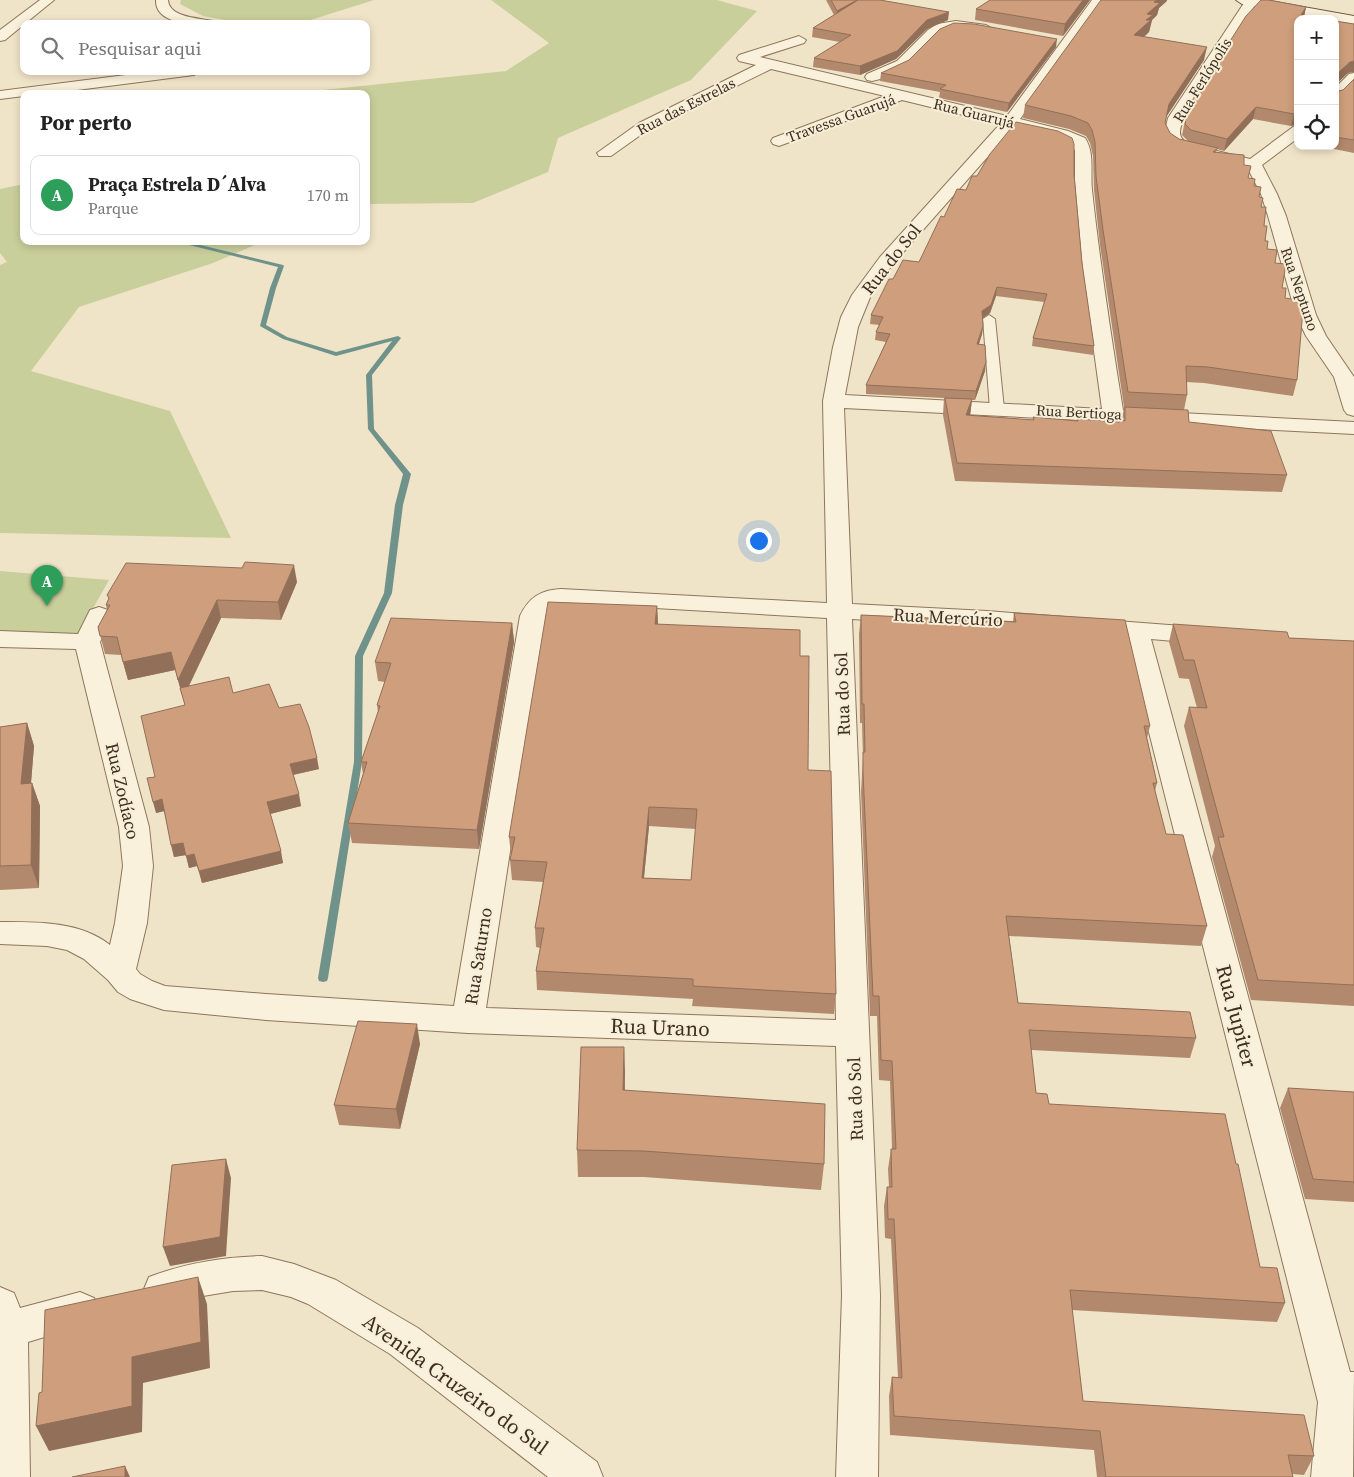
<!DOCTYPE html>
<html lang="pt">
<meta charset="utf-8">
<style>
body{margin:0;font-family:"Source Serif 4",serif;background:#f2f2f2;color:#222}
.controls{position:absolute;right:15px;top:15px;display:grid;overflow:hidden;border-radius:10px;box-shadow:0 2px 8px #0003}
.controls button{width:45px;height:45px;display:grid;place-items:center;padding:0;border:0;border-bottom:1px solid #e0e0e0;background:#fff;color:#222;font:25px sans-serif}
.you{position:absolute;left:758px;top:540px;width:18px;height:18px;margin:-12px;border:4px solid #fff;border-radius:50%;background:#1a73e8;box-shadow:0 0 0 8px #1a73e833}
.badge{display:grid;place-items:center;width:32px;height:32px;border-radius:50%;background:#ea580c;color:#fff;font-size:16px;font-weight:700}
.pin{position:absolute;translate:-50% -41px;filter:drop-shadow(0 1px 2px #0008)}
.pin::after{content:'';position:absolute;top:26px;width:18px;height:15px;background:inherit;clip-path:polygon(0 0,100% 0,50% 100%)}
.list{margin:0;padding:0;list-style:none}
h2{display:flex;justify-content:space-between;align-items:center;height:65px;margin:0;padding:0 20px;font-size:21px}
h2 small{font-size:16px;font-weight:400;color:#767676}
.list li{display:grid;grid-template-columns:32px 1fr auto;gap:15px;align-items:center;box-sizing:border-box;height:80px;margin:0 10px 10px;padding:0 10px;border:1px solid #e0e0e0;border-radius:10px}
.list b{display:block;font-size:19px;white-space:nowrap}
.list p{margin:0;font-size:16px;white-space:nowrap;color:#767676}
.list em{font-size:16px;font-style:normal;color:#767676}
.icon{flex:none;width:28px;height:28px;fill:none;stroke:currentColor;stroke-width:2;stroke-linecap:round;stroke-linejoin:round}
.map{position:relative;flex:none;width:1354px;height:1477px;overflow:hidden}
.search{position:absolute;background:#fff;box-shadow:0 2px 8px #0003;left:20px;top:20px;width:350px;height:55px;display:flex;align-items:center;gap:12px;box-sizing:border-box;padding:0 18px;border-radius:10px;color:#767676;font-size:19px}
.panel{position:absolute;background:#fff;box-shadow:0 2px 8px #0003;left:20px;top:90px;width:350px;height:155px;border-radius:10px}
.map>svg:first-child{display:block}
.green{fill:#c9cf9b}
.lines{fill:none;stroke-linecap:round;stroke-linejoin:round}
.stream{fill:#6f938a;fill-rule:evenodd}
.lane-casing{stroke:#8d765c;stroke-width:2}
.street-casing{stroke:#8d765c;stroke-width:2}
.secondary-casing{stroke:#6f573f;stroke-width:2}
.lane{fill:#faf1dc;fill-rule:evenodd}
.street{fill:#faf1dc;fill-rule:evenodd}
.secondary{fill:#faf1dc;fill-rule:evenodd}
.wall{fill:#b2896c;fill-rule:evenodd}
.shaded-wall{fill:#916f58}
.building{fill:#cf9f7d;stroke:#916f58;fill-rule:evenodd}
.labels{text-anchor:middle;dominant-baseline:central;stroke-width:4;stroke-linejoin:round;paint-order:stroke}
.far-street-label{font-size:15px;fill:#3d2e20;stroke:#f7eed8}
.street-label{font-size:18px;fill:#3d2e20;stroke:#f7eed8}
.near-street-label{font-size:21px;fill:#3d2e20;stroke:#f7eed8}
</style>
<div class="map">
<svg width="1354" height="1477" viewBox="0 0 1354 1477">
<rect width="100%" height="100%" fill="#f0e4c8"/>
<!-- green -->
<g class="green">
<polygon points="181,0 374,0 298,24 246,24 203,16 180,4"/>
<polygon points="491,0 717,0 757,11 691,80 558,138 548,172 473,203 366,204 366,94 284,94 506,71 549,43"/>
<polygon points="24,184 24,241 264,241 213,263 79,307 31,371 170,411 231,538 0,533 0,265 7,262 0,253 0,189"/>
<polygon points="0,571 109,580 78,635 0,632"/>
</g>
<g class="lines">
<!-- stream -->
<polygon class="stream" points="173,241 184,241 283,265 284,266 276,288 266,325 287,337 336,352 398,336 401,338 372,375 374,429 411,474 403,505 392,593 363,656 362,762 328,978 327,981 323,982 319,981 318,978 354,762 355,656 384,593 395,505 403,474 368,429 366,375 392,341 336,356 283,339 260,326 270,288 278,267"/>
<defs>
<polygon id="lane" points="989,315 995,319 1004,409 997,413 990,409 983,319"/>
<g id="street">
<polygon points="40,0 54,0 5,40 0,41 0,30"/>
<path d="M156,0H168C169,18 200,18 213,21L214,24C198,24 155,26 156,0Z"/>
<path d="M1092,0H1105L1020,119L1068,131L1085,138C1095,153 1090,172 1092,190C1100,263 1111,336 1123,410L1354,422V434L844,408L852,604L987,611L1208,628L1217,631L1221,636L1217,641L1208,644L1151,639L1350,1372H1354L1353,1477H1311L1318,1402L1125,637L852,619L880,1295L878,1477H836L842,1295L836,1046L468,1033L266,1020L164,1010L130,999L118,992L108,980L84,959L67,950L47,946L0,944V922C36,922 80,921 110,945L115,923L123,866L119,827L76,649L0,647V631L78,634L90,610L99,607L108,610L112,615L100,642L149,827L153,866L147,923L136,969L140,974L152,981L165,986L266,994L454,1006L520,616C529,597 541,590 561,589L827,603L823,401L833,347L841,317L852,295L880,257L1000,124L902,100L779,146L773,144L771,141L773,138L885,96L771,69L649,129L611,156H599L597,153L639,123L756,65L739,61L737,58L739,55L799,36L806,40L804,43L760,57L1007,116ZM1014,127L1058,137L1072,144L1075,151V182L1083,271L1102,409L845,395L858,327L871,295L892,265ZM568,603L827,618L836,1020L486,1008L546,616L553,605Z"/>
<path d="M1246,0H1256L1257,2L1184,118C1179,130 1177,137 1188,144L1250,159L1293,127L1298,125V138L1262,165L1277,194L1286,216L1316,315L1326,336L1354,377V416L1347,414L1344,410L1334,377L1306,336L1296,315L1268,216L1261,194L1247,167L1177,151L1169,145L1164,135L1168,118Z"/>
<path d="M956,21L986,25L993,29C985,39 958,25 944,31C929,39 921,56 908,66C899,73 883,79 872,81L867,80L865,77L867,74L897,61L928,30L937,24Z"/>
<polygon points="157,71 201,71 194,75 46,94 24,94 24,96 0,99 0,91"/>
<polygon points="1354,73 1354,85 1340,100 1335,101 1335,88 1349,74"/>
<path d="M262,1256L294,1264L336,1280L418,1328L597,1462L603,1477H548L390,1354L308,1304L291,1297L262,1290L233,1291L197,1297L163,1306L149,1301L144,1289L149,1277C186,1263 223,1257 262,1256Z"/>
<polygon points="0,1287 14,1293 20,1308 80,1292 94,1298 99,1310 94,1322 28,1342 30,1477 0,1477"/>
</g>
<polygon id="secondary" points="1236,0 1264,0 1354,16 1354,24 1335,21 1335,19 1325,19 1242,4"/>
</defs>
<!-- lane casing -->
<use href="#lane" class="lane-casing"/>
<!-- street casing -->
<use href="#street" class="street-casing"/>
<!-- secondary casing -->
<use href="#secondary" class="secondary-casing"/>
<!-- lane -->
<use href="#lane" class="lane"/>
<!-- street -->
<use href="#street" class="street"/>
<!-- secondary -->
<use href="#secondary" class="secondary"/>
</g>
<!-- wall -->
<g class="wall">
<polygon points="826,0 880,0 948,20 927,29 896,59 860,75 813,67 814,58 840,42 812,37 813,28 834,15"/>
<polygon points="1090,0 1063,36 975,20 976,9"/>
<polygon points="1167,1 1159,8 1157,15 1152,20 1149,32 1144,37 1204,60 1166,117 1165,123 1170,133 1179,139 1188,141 1182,135 1188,107 1306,7 1304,16 1298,124 1291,126 1253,119 1224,151 1217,149 1216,153 1244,165 1248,178 1254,186 1259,197 1261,207 1267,249 1275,263 1285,298 1297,380 1293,396 1204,383 1186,382 1187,395 1184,410 1189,422 1287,475 1282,492 955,481 943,415 944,398 866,394 866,385 886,342 875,340 876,332 879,325 870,324 871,315 893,279 919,262 944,217 977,176 1074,174 1082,263 1094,346 1093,355 1032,346 1033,338 1044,302 996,296 990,313 983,318 983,326 982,334 979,344 985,371 975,400 972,400 970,415 1033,420 1033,417 1077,421 1078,419 1119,422 1119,420 1122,420 1124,407 1100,245 1094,190 1093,156 1090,143 1086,136 1069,129 1023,118 1025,105"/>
<polygon points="1335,21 1348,73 1336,84 1336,90 1338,91 1343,90 1354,79 1354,153 1319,146 1335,146"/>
<polygon points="1056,47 1007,112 939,98 940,92 880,81 881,73"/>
<polygon points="297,582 281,620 221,618 189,686 233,693 279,708 319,769 293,775 301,806 270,814 283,863 202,883 197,866 189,868 186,855 174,857 164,811 156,813 155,777 185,705 175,670 128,680 121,655 105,654 98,627 107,610 106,605 109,599 107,595"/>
<path d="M657,606L658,624L800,656L808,770L836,994L834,1014L692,1006L693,999L537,990L536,971L540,948L536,947L535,928L543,882L512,880L510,860L511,855L509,837ZM649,826L696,829L691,880L644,878Z"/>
<polygon points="1014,613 1150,726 1147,738 1157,783 1155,791 1166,834 1207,926 1201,946 1009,936 1018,1003 1196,1038 1190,1058 1031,1050 1036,1093 1049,1104 1260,1267 1285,1303 1277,1322 1072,1310 1083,1401 1314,1456 1304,1475 1293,1474 1293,1477 1097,1477 1094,1450 890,1435 889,1396 892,1377 898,1378 891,1239 885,1238 884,1206 887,1187 889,1187 888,1169 891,1149 892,1149 890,1081 879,1080 877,1016 870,1016 861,792 863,758 862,723 860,723 859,634 861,615 1013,621"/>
<polygon points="512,623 514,642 479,849 352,843 348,823 363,774 361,762 378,712 377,705 385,682 378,681 375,662"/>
<polygon points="1173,624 1289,638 1354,641 1354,1006 1251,1000 1212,857 1215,846 1184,726 1189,707 1197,708 1189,679 1179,678 1169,642"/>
<polygon points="27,723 34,746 31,783 32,783 40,806 39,888 0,890 0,727"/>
<polygon points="420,1044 400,1129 339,1125 334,1105"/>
<polygon points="624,1047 625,1090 824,1164 821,1190 644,1177 578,1177 577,1150"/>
<polygon points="1288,1088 1354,1092 1354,1202 1305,1199 1280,1108"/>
</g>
<!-- shaded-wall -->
<g class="shaded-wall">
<polygon points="857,0 836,19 837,11"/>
<polygon points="1083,0 1090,0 1063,36 1065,24"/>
<polygon points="1157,0 1167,0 1167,1 1159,8 1157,15 1152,20 1149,32 1132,47 1134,35 1154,2"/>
<polygon points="1306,7 1304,17 1301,15"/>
<polygon points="949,12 948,20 927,29 896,59 860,75 860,66 927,20"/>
<polygon points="1057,39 1056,47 1007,112 1009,103"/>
<polygon points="1207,47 1204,60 1166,117 1162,136 1169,104"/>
<polygon points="1354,61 1354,72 1348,73 1335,85 1336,75 1350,62"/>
<polygon points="1256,107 1253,119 1224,151 1227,139"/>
<polygon points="1298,113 1298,124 1291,126 1294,114"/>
<polygon points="997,287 996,296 990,313 981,319 982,311"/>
<polygon points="983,326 982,334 976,353 977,344"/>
<polygon points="986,362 985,371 975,400 976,391"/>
<polygon points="972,399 970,416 966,415"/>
<polygon points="294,565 297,582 281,620 278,602"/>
<polygon points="217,600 221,618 183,698 178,680"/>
<polygon points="657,606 658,625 655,624"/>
<polygon points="512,623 514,642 479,849 477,830"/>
<polygon points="171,652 175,670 128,680 123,662"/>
<polygon points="27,723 34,746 29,807 21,784"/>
<polygon points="317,758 319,769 292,775 290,764"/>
<polygon points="32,783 40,806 39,888 31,865"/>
<polygon points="299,794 301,806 270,814 267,802"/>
<polygon points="162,799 165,811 156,813 153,802"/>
<polygon points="649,807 649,826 642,897 642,878"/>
<polygon points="183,843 186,855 174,857 171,845"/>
<polygon points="281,851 283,863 202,883 199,871"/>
<polygon points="194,854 197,866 189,868 186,856"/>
<polygon points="417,1024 420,1044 400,1129 396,1109"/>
<polygon points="624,1047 625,1073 624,1116 623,1090"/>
<polygon points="226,1159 231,1178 226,1256 170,1266 163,1247"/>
<polygon points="198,1277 207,1304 210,1368 143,1383 142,1432 49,1451 36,1426 132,1357"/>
<polygon points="125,1466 130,1477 125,1477"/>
</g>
<!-- building -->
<g class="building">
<polygon points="831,0 857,0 837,11"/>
<polygon points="858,0 880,0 949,12 927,20 897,51 860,66 814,58 851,35 813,28"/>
<polygon points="990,0 1083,0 1065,24 976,9"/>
<polygon points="1101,0 1157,0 1154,2 1160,3 1147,14 1153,15 1146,20 1151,20 1134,35 1207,47 1169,104 1165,123 1170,133 1179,139 1218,148 1213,152 1244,155 1244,165 1251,166 1248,178 1255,179 1254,186 1261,187 1259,197 1263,198 1261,207 1266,207 1264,226 1267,226 1265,241 1268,241 1267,249 1277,250 1275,263 1286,264 1282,288 1286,288 1285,298 1298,300 1303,310 1297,380 1208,367 1186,366 1187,395 1128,392 1103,230 1096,176 1095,142 1092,130 1088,123 1071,116 1025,105"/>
<polygon points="1261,0 1269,0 1306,7 1301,15 1322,19 1298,19 1298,113 1294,114 1256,107 1227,139 1191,130 1185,124 1188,107 1246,16"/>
<polygon points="1335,21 1354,24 1354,61 1350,62 1336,75 1336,90 1338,91 1343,90 1354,79 1354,140 1335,137"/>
<polygon points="954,23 974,24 1057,39 1009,103 940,89 946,85 881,73 909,60 940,29"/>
<polygon points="1016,122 1058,131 1072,138 1074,144 1074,174 1082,263 1094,346 1033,338 1047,294 997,287 991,305 982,311 983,326 977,344 985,345 986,362 976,391 866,385 890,334 876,332 883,317 871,315 889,279 893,279 903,260 919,262 941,216 944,217 957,189 966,190 972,176 977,176 990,154"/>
<polygon points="945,398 972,399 966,415 1034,420 1033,417 1078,421 1078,419 1120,422 1119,420 1125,421 1125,407 1188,410 1189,422 1271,431 1287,475 957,463"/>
<polygon points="245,562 294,565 278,602 217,600 178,680 171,652 123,662 117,637 100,636 98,627 110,605 106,605 109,598 107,595 126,563 242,568"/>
<path d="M548,602L657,606L655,624L800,630V656H809L808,770L831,771L836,994L693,986V979L536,971L544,928H535L547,862L510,860L515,837H509ZM649,807L697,809L691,880L642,878Z"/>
<polygon points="1014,613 1125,620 1150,726 1144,726 1157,783 1153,783 1166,834 1183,835 1207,926 1006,916 1018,1003 1190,1012 1196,1038 1029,1030 1036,1093 1047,1094 1049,1104 1225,1114 1236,1164 1238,1164 1260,1267 1277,1268 1285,1303 1070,1290 1083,1401 1304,1415 1314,1456 1288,1455 1293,1477 1106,1477 1100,1431 894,1416 892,1377 902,1378 894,1219 888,1219 887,1187 892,1187 891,1149 896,1149 892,1061 881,1060 879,996 873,996 863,772 863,752 865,752 864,704 862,704 861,615 1016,622"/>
<polygon points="391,618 512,623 477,830 348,823 367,762 361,762 380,706 377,705 391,663 375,662"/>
<polygon points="1173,624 1287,632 1289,638 1354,641 1354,985 1258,980 1218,837 1224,837 1189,707 1207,708 1194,660 1184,660"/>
<polygon points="229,677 233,693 269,684 279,708 300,704 309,727 317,758 290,764 299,794 267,802 281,851 199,871 194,854 186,856 183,843 171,845 162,799 153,802 147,778 155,777 141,716 185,705 180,688"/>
<polygon points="27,723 21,784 32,783 31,865 0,866 0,727"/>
<polygon points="358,1021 417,1024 396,1109 334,1105"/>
<polygon points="581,1047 624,1047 623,1090 825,1104 824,1164 644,1151 577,1150"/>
<polygon points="1288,1088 1354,1092 1354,1182 1313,1179"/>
<polygon points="226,1159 220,1237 163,1247 172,1165"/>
<polygon points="198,1277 201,1342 132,1357 132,1406 36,1426 39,1393 42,1392 45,1310"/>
<polygon points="125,1466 125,1477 72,1477"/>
</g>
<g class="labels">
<!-- far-street labels -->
<g class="far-street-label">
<text transform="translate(1202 80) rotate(-58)">Rua Ferlópolis</text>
<text transform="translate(686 106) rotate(-27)">Rua das Estrelas</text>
<text transform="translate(974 113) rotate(14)">Rua Guarujá</text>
<text transform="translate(841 118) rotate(-20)">Travessa Guarujá</text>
<text transform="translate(1300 289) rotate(71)">Rua Neptuno</text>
<text transform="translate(1079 412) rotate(3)">Rua Bertioga</text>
</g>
<!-- street labels -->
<g class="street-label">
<text transform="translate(891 259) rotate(-52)">Rua do Sol</text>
<text transform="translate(948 617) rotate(3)">Rua Mercúrio</text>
<text transform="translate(842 694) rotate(-92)">Rua do Sol</text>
<text transform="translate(123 791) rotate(77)">Rua Zodíaco</text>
<text transform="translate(478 956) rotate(-81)">Rua Saturno</text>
<text transform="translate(855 1099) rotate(-92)">Rua do Sol</text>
</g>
<!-- near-street labels -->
<g class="near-street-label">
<text transform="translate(1237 1016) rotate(75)">Rua Jupiter</text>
<text transform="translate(660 1027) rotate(2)">Rua Urano</text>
<text transform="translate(456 1384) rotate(36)">Avenida Cruzeiro do Sul</text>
</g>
</g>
</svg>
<div class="controls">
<button>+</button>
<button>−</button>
<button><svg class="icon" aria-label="locate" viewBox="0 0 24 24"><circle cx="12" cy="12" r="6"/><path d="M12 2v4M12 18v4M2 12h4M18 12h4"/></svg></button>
</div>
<div class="you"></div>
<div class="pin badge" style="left:47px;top:606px;background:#2e9e5b">A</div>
<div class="search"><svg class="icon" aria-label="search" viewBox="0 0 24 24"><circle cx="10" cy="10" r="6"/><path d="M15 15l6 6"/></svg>Pesquisar aqui</div>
<section class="panel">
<h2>Por perto<small></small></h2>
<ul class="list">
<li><span class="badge" style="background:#2e9e5b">A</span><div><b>Praça Estrela D´Alva</b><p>Parque</p></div><em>170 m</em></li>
</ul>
</section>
</div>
